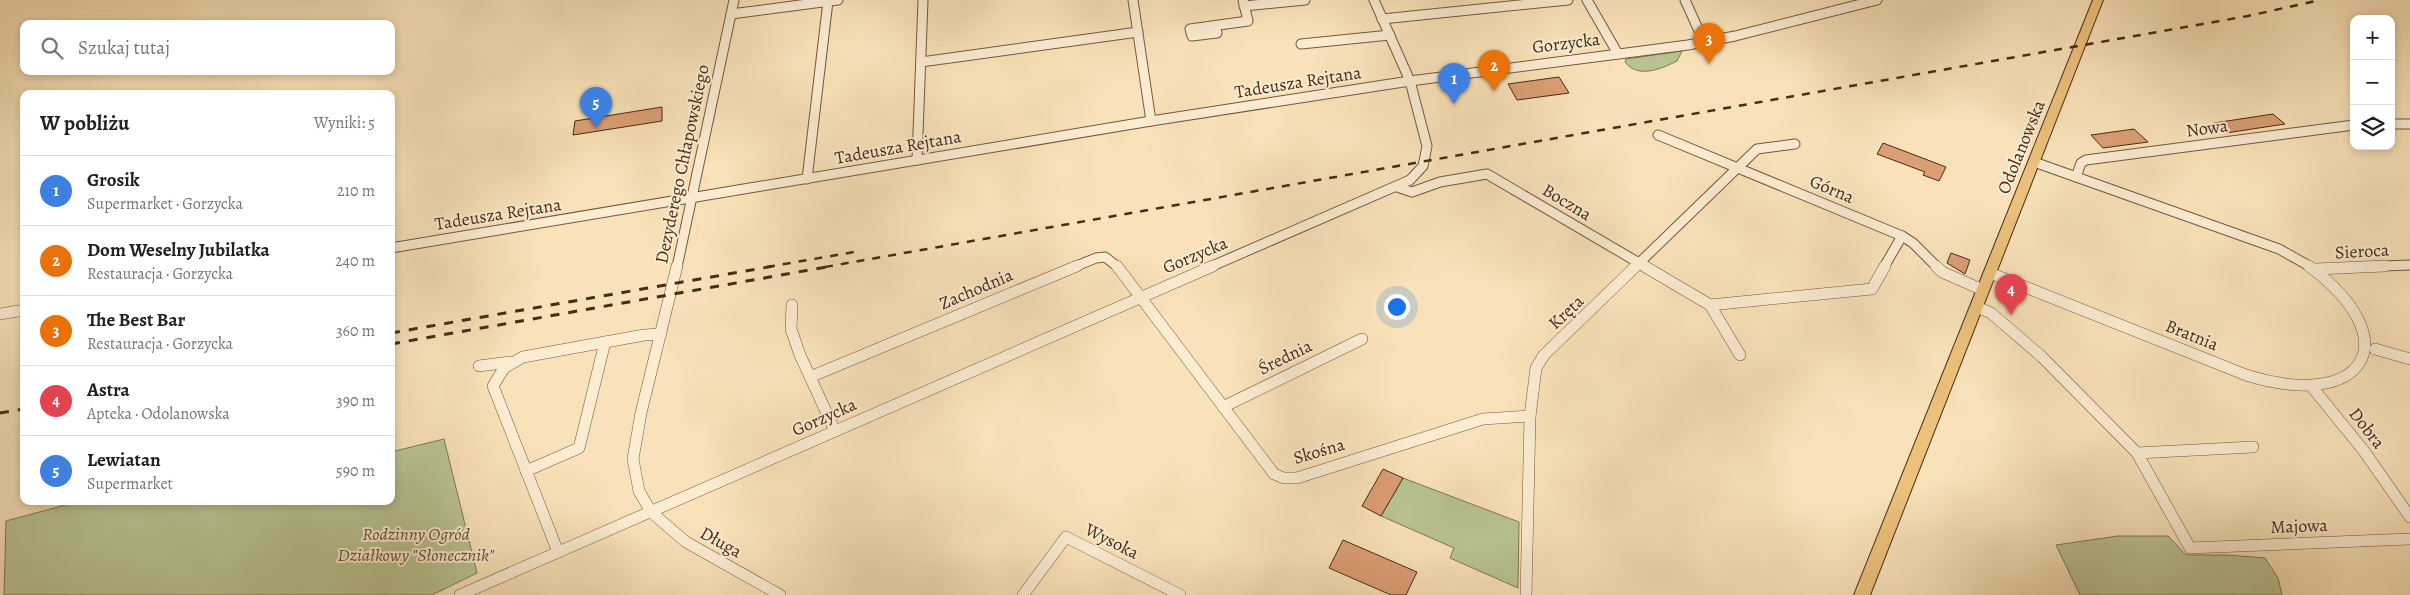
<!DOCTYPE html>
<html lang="pl">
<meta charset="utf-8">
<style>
body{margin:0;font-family:Alegreya,serif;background:#f2f2f2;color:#202124}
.controls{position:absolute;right:15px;top:15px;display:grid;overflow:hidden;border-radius:10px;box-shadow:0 2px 8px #0003}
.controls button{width:45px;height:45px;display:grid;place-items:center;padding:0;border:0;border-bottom:1px solid #e0e0e0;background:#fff;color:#202124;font:25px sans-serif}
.you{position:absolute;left:1396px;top:306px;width:18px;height:18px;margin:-12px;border:4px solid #fff;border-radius:50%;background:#1a73e8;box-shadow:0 0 0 8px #1a73e833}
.badge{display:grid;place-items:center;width:32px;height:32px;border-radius:50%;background:#8f2418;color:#fff;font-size:16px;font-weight:700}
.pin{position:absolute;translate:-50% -41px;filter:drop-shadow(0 1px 2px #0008)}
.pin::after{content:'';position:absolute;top:26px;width:18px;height:15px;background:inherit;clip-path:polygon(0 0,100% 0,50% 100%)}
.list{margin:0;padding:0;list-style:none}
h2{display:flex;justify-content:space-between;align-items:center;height:65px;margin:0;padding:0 20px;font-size:21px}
h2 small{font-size:16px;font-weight:400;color:#757577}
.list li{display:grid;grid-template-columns:32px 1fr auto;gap:15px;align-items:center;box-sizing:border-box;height:70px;padding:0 20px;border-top:1px solid #e0e0e0}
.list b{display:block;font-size:19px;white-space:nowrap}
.list p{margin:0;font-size:16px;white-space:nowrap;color:#757577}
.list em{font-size:16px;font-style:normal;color:#757577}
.icon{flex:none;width:28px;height:28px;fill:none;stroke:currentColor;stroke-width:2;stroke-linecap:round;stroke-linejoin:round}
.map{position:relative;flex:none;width:2410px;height:595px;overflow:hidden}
.search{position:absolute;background:#fff;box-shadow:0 2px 8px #0003;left:20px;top:20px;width:375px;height:55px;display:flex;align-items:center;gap:12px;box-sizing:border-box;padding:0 18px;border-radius:10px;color:#757577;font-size:19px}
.panel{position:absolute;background:#fff;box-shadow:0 2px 8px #0003;left:20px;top:90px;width:375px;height:415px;border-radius:10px}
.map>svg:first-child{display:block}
.green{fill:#b9c492;stroke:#817752}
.building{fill:#dc9e75;stroke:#492a13}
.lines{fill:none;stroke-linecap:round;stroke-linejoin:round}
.minor-far1-casing{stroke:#75583c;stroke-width:11}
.minor-casing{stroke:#75583c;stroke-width:12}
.major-casing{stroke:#492a13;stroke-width:2}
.minor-far1{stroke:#fbecd2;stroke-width:9}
.minor{stroke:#fbecd2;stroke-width:11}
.major{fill:#ecc17c;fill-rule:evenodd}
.rail-far1{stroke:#492a13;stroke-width:2.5;stroke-dasharray:8 8;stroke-linecap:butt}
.rail{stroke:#492a13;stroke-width:3;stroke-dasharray:9 9;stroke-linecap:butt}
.labels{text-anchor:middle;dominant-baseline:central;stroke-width:4;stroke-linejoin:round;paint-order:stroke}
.street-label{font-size:18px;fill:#492a13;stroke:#fbecd2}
.park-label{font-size:18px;font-style:italic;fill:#655033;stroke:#fbecd2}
</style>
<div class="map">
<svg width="2410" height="595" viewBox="0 0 2410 595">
<rect width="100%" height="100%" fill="#f9e2b9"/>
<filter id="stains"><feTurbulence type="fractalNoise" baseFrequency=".004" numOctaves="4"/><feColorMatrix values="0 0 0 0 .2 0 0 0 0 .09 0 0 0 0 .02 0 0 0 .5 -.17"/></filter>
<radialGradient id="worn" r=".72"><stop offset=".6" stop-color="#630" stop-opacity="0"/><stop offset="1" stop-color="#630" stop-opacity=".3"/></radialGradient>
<!-- green -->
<g class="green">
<path d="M1682,51L1677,61C1661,69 1638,79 1625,62L1626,59Z"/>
<polygon points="444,439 477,573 432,595 4,595 6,521 80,501 391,501 391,452"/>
<polygon points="1403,478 1519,522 1518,588 1450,558 1454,548 1381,516"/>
<polygon points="2118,536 2168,536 2186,555 2227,555 2265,558 2278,578 2282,595 2080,595 2056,545"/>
</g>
<!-- building -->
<g class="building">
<polygon points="1559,77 1569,93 1517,100 1508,84"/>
<polygon points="662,107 662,121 573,135 575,121"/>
<polygon points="2273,114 2285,124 2226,133 2214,123"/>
<polygon points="2134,129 2148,142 2103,148 2091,135"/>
<polygon points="1883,143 1946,167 1939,181 1923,175 1925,172 1877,154"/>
<polygon points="1951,253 1970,260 1965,274 1947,263"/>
<polygon points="1383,469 1403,478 1381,516 1362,506"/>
<polygon points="1343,540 1417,572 1406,595 1391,595 1329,568"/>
</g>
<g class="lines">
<defs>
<g id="minor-far1">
<polyline points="1133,0 1151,121"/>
<polyline points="1587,0 1618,54"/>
<polyline points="1685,0 1704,42"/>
<polyline points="1244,6 1305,0"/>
<polyline points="731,14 838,0"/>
<polyline points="1382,19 1568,0"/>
<polyline points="1215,26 1217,33 1192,36 1190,29 1248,21 1243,0"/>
<polyline points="1301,44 1390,35"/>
<polyline points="921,62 1138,32"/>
<polyline points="2391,124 2410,124"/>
<polyline points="1658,135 1902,236 1913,243 1937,267"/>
<polyline points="917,160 923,0"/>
<polyline points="2034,162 2279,249 2311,267"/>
<polyline points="2076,177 2081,163 2086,160 2354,125"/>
<polyline points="807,179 828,1"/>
<polyline points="1397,187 1412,192 1440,182 1487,174 1646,267"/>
<polyline points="391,248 1151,121 1410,81 1688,45 1735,36 1877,0"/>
<polyline points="677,267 734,0"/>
<polyline points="1074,267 1096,258 1105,257 1118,267"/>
<polyline points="1210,267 1410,180 1423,166 1427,146 1410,81 1374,0"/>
<polyline points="1635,267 1757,149 1795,144"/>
<polyline points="1884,267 1902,236"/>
<polyline points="2356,267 2410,265"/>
</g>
<g id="minor">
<polyline points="677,266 641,413 633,459 639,491 651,512 686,542 780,595"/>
<polyline points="1117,266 1274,474 1284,478 1297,478 1483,419 1530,416"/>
<polyline points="1644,266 1710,305 1872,289 1885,266"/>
<polyline points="1936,266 1942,272 1983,290"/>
<polyline points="2316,269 2385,266"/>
<path d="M1990,273L2246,375C2364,412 2410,341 2309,266"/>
<polyline points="792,305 791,329 800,355 835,431"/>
<polyline points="1710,305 1740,355"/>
<polyline points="1977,307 1991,313 2042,357 2137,453 2190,548 2410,539"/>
<polyline points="0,314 24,310"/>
<polyline points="2375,349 2410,359"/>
<polyline points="479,366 510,362"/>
<polyline points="810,377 1077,266"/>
<polyline points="2312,387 2364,451 2410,517"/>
<polyline points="1223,407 1362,339"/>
<polyline points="2137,453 2253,447"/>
<polyline points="526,471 579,448 605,342"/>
<polyline points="558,552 493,386 504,368 523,357 644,335 661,334"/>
<polyline points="460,595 1213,266"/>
<polyline points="1023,595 1066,537 1180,595"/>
<polyline points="1526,595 1530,416 1536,368 1544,355 1636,266"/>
</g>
<polygon id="major" points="2093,0 2103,0 1870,595 1854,595"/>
</defs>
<!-- minor-far1 casing -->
<use href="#minor-far1" class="minor-far1-casing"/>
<!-- minor casing -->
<use href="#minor" class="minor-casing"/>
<!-- major casing -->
<use href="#major" class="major-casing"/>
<!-- minor-far1 -->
<use href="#minor-far1" class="minor-far1"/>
<!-- minor -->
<use href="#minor" class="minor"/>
<!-- major -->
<use href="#major" class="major"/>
<!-- rail-far1 -->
<g class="rail-far1">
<polyline points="767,267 860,251"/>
<polyline points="825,267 2248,16 2320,0"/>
</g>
<!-- rail -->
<g class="rail">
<polyline points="391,333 774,266"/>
<polyline points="391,344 832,266"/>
<polyline points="0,413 24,409"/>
</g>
</g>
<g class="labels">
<!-- street labels -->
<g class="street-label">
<text transform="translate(1566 43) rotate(-7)">Gorzycka</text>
<text transform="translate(1298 82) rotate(-9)">Tadeusza Rejtana</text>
<text transform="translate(2207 128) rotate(-8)">Nowa</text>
<text transform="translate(898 147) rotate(-10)">Tadeusza Rejtana</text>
<text transform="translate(2021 147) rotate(-68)">Odolanowska</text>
<text transform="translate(682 164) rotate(-78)">Dezyderego Chłapowskiego</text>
<text transform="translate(1832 189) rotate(23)">Górna</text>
<text transform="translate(1567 202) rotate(31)">Boczna</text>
<text transform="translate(498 214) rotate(-9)">Tadeusza Rejtana</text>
<text transform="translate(2362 251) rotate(-3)">Sieroca</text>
<text transform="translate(1195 255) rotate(-23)">Gorzycka</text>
<text transform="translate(976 289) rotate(-23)">Zachodnia</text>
<text transform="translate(1566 312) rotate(-43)">Kręta</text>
<text transform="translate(2192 335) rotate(22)">Bratnia</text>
<text transform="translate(1285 357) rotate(-26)">Średnia</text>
<text transform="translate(824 417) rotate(-24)">Gorzycka</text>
<text transform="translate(2367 428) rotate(52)">Dobra</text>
<text transform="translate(1319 451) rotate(-16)">Skośna</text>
<text transform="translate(2299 526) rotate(-2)">Majowa</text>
<text transform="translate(1112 541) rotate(27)">Wysoka</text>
<text transform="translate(721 542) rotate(29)">Długa</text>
</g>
<!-- park labels -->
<g class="park-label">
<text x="416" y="534">Rodzinny Ogród<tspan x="416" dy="21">Działkowy "Słonecznik"</tspan></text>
</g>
</g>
<rect width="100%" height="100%" filter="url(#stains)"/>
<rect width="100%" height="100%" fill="url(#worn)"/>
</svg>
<div class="controls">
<button>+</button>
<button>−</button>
<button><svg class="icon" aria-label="layers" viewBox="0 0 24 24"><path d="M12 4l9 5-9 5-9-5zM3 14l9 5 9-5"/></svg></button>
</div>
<div class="you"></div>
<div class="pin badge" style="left:1454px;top:104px;background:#3f7fe0">1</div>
<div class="pin badge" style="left:1494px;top:91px;background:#e8710a">2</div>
<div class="pin badge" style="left:1709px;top:64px;background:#e8710a">3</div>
<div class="pin badge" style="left:2011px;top:315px;background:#e0444e">4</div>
<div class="pin badge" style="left:596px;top:128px;background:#3f7fe0">5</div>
<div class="search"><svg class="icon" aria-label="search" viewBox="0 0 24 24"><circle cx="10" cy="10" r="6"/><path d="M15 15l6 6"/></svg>Szukaj tutaj</div>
<section class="panel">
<h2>W pobliżu<small>Wyniki: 5</small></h2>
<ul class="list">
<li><span class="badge" style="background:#3f7fe0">1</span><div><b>Grosik</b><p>Supermarket · Gorzycka</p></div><em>210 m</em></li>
<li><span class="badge" style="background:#e8710a">2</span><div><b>Dom Weselny Jubilatka</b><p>Restauracja · Gorzycka</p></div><em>240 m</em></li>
<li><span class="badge" style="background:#e8710a">3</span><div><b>The Best Bar</b><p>Restauracja · Gorzycka</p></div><em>360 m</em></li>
<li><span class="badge" style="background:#e0444e">4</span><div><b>Astra</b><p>Apteka · Odolanowska</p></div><em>390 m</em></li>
<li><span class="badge" style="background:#3f7fe0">5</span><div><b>Lewiatan</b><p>Supermarket</p></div><em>590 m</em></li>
</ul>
</section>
</div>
